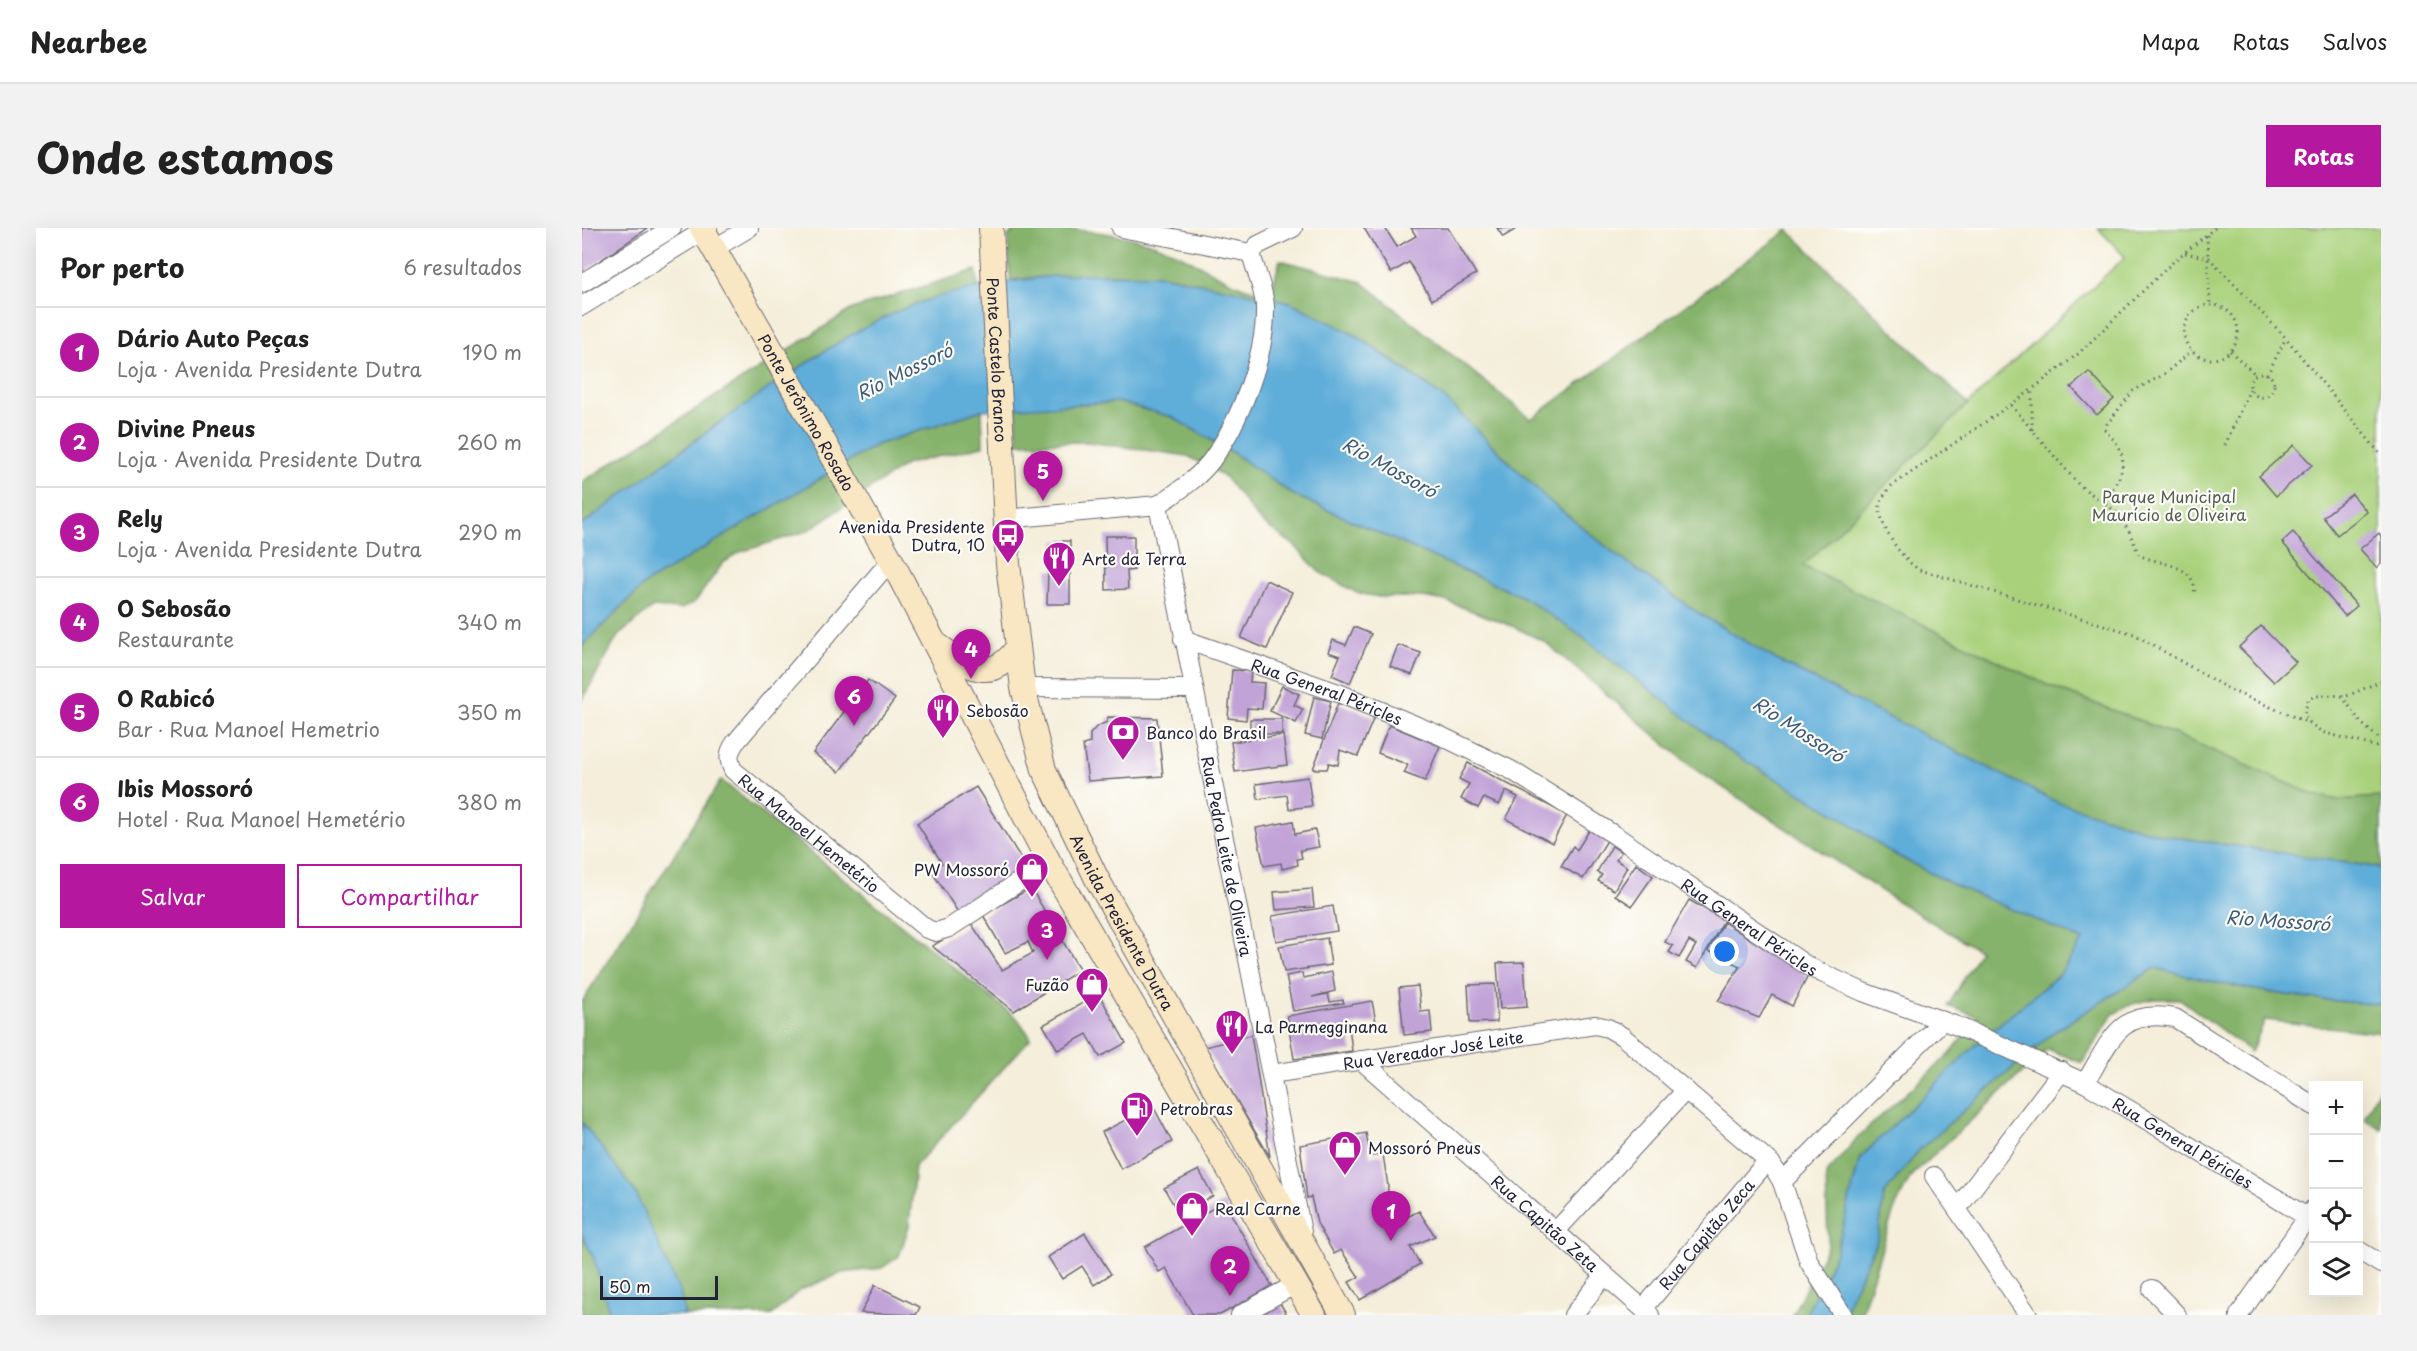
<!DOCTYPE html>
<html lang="pt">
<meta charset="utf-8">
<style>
body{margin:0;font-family:"Playpen Sans",sans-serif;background:#f2f2f2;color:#222}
.controls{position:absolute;right:18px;bottom:18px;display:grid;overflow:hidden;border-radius:0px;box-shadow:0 6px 24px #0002}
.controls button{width:54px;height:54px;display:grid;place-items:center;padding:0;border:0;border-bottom:2px solid #e0e0e0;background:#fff;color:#222;font:30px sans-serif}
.scale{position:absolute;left:18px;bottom:15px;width:118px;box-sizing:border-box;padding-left:6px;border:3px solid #22223b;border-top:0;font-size:16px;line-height:21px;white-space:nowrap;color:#22223b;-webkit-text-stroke:4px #fdfcf7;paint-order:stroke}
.you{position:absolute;left:1143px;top:724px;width:21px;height:21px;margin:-15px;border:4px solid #fff;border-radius:50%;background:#1a73e8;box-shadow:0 0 0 9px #1a73e833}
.badge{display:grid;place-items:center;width:39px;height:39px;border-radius:50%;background:#b5179e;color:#fff;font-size:20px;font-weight:700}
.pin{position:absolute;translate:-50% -50px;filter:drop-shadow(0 2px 3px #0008)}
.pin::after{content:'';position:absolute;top:32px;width:21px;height:18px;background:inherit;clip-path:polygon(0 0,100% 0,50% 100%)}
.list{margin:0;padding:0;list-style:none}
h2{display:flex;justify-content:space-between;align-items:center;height:78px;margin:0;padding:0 24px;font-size:26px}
h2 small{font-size:20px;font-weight:400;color:#767676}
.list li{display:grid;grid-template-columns:39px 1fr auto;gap:18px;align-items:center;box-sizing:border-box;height:90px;padding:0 24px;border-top:2px solid #e0e0e0}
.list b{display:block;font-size:22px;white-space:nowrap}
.list p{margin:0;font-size:20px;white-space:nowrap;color:#767676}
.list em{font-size:20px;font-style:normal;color:#767676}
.actions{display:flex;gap:12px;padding:18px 24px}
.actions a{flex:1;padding:14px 0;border:2px solid #b5179e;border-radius:0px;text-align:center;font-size:21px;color:#b5179e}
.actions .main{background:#b5179e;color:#fff}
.icon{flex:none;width:33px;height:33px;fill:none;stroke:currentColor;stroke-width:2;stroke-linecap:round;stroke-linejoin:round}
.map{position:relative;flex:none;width:1799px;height:1087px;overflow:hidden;border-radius:0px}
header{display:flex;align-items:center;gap:36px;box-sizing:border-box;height:84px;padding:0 30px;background:#fff;border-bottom:2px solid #e0e0e0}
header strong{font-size:28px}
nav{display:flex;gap:33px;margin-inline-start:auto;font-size:21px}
.intro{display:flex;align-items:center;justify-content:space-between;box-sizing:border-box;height:144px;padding:0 36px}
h1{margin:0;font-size:42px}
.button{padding:15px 27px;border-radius:0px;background:#b5179e;color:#fff;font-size:21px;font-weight:700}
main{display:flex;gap:36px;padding:0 36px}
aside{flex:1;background:#fff;border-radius:0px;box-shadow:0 6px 24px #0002}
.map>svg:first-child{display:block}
.green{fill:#a9d17c;stroke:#667a5c;stroke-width:1.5}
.forest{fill:#86b36c;stroke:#546a54;stroke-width:1.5}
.water{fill:#5fadd9;stroke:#40688a;stroke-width:1.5}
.building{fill:#c1a3d8}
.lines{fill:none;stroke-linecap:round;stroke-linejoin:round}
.street-casing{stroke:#6c6973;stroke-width:20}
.secondary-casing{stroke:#6c6973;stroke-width:26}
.path{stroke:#6c6973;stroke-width:3;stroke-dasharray:1.5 4.5;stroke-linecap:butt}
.street{stroke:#fff;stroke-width:18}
.secondary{stroke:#f9e7c3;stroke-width:24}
.labels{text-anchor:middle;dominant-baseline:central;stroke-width:4.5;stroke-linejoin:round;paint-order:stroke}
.street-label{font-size:16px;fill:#22223b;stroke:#fdfcf7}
.park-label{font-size:16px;fill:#515f52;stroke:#fdfcf7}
.poi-label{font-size:16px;fill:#22223b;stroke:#fdfcf7;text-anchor:start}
.water-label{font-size:18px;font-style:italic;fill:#3a5a7a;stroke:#fdfcf7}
</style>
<header>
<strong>Nearbee</strong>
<nav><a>Mapa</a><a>Rotas</a><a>Salvos</a></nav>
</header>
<div class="intro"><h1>Onde estamos</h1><a class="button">Rotas</a></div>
<main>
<aside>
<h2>Por perto<small>6 resultados</small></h2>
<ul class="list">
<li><span class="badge">1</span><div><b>Dário Auto Peças</b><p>Loja · Avenida Presidente Dutra</p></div><em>190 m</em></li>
<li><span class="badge">2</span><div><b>Divine Pneus</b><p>Loja · Avenida Presidente Dutra</p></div><em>260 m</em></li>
<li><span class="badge">3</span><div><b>Rely</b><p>Loja · Avenida Presidente Dutra</p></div><em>290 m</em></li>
<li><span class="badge">4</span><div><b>O Sebosão</b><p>Restaurante</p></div><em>340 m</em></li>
<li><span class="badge">5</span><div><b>O Rabicó</b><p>Bar · Rua Manoel Hemetrio</p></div><em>350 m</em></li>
<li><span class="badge">6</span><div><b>Ibis Mossoró</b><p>Hotel · Rua Manoel Hemetério</p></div><em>380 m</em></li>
</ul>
<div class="actions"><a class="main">Salvar</a><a>Compartilhar</a></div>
</aside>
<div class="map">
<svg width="1799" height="1087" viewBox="0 0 1799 1087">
<rect width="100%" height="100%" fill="#fdfcf7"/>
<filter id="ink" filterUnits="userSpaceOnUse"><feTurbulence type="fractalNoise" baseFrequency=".0167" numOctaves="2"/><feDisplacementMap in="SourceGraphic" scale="12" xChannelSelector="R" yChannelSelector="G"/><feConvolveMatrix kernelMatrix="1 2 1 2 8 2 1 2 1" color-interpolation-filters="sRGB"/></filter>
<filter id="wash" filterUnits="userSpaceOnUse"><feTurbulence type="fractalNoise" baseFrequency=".008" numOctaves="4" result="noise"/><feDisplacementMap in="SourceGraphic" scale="24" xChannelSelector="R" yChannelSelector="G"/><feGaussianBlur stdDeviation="1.35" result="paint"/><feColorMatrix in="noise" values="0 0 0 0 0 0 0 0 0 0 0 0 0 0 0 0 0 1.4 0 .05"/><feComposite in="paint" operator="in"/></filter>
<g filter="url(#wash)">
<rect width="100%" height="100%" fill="#f4eeda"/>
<!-- green -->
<polygon class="green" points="1516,0 1799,0 1799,569 1756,572 1732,567 1595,507 1465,457 1220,338 1386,176 1543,29"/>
<!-- forest -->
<g class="forest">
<path d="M436,0C485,0 540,3 585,21C620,35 652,63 689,65L698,32L780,54L949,191L1206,2L1386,176L1221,338L1465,457L1595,507L1732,567L1756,572L1799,569V640L1579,607L1472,573L1198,434L1118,386L1037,329L965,271L862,170L819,138L773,107L708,74L579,47L498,46L428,52L426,8Z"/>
<polygon points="394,42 396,59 329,78 133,197 0,297 0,254 270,81"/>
<polygon points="536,174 590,189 648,223 712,267 941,369 999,408 1145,522 1259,589 1308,624 1372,657 1501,712 1478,746 1402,809 1278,930 1254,1025 1224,1087 1210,1087 1246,1017 1244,946 1278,907 1369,825 1397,789 1366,778 1398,723 1315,673 1111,540 963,414 930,398 864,373 840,369 797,369 775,365 737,344 713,318 678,293 642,248 606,228 506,214 436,215 434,179"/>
<polygon points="400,182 401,218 325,236 225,303 158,324 141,335 113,374 99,381 71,379 36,408 0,472 0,418 64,355 294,217"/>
<polygon points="139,552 436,791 449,810 333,938 327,998 317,1028 300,1040 260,1045 218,1062 190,1087 103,1087 98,1065 0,894 0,774"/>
<path d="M1573,740C1647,759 1723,773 1799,776V805L1683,792L1669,824L1598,771H1572L1550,776L1531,786L1500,835L1466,821L1329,948L1312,982L1279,1087H1261L1296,1010L1302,966L1338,921L1473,803Z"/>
<polygon points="1799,857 1799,901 1782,890"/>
<polygon points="0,1006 12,1031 28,1087 0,1087"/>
</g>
<!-- water -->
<g class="water">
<path d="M494,46L579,47L708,74L773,107L862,170L965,271L1037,329L1118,386L1198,434L1472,573L1579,607L1799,640V776C1723,773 1647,759 1573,740L1473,803L1338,921L1302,966L1296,1010L1261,1087H1224L1254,1025L1278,930L1402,809L1478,746L1501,712L1372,657L1308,624L1259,589L1145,522L999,408L941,369L712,267L648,223L590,189L536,174L400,182L294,217L64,355L0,418V297C60,252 119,207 180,165C228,132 275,99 329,78C382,58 438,51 494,46Z"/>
<polygon points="0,894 53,964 98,1065 103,1087 28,1087 12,1031 0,1006"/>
</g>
<g id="blocks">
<!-- building -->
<g class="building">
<polygon points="0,0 66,0 0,45"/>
<polygon points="782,0 803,0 815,19 834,8 829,0 866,0 894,46 850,72 827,34 809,45"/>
<polygon points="915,0 936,0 921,9"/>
<polygon points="1507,144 1532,171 1515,187 1489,159"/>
<polygon points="1712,217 1730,237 1694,268 1677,248"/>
<polygon points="1770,266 1785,284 1755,307 1741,289"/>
<polygon points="1711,304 1775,378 1763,388 1700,314"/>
<polygon points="1797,305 1799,308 1799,336 1795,340 1778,321"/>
<polygon points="523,308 552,308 552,342 545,343 546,361 524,362"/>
<polygon points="474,313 488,313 488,376 465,376 466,342 474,342"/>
<polygon points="684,352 710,364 685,421 659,410"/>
<polygon points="1679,398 1714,434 1692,454 1657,419"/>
<polygon points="772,399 789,406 768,455 750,447 758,428 746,424 751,412 764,417"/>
<polygon points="816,417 839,425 830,447 808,438"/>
<polygon points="650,442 669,443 668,454 682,455 680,481 665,480 664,492 646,490"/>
<polygon points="286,452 313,471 257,544 231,525"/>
<polygon points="700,458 717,466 712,477 721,481 714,495 688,483"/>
<polygon points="732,469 749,473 740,511 723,507"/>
<polygon points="756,475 792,489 776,528 758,522 756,537 747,535 745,541 731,541"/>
<polygon points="526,489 575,490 581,548 506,553 501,517 508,515 508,506 514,499 525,494"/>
<rect x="668" y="491" width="32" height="15"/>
<polygon points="807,497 858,518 843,553 822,545 826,537 796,525"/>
<polygon points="701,507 705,537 653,544 649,514"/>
<polygon points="886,535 985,587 970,615 924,591 936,569 924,563 917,577 902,570 896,580 879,571 887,556 877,551"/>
<polygon points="726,549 730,578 707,581 705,567 676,571 674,556"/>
<polygon points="394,559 447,643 377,686 349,642 360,635 335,595"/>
<polygon points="711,593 713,606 733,602 737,619 718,622 720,630 715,631 716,637 700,641 699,635 682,638 674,600"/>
<polygon points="1008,601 1026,611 1001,651 979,638 991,618 995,622"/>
<polygon points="1030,618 1039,624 1034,632 1045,639 1032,662 1016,653 1020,647 1015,644"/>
<polygon points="1054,636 1071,648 1050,678 1033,667"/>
<polygon points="449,660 498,742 432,783 350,718 389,695 420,742 451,725 446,714 423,725 401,687"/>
<polygon points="730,661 732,679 694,682 692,664"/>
<polygon points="1107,672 1142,692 1115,740 1104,734 1114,717 1107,713 1097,730 1087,724 1091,718 1083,714"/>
<polygon points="751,678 755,703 694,713 690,688"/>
<polygon points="1142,694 1226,748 1210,778 1190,767 1177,790 1136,773 1158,738 1126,723"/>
<polygon points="745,710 749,737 702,744 697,718"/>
<polygon points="942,734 945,779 918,781 915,735"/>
<polygon points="750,744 753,763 730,769 746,766 748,774 761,772 762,775 711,783 704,748 720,745 721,750"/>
<polygon points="913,756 915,794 888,795 886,757"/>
<polygon points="836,758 839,784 848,783 850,804 822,807 817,760"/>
<polygon points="517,766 544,815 518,829 505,806 476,822 461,797"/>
<polygon points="790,773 794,794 767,798 770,823 712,831 705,788"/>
<polygon points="669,807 674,836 688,929 623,819"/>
<polygon points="571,878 590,914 539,941 520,904"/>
<polygon points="784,905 788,928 801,927 806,958 804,988 808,998 837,983 853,1008 828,1019 838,1036 778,1072 767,1054 777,1049 759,1022 752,1026 735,995 729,969 725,970 718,917"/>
<polygon points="617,942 631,968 597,986 582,960"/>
<polygon points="642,974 690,1058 638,1087 611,1087 584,1040 577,1044 563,1019"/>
<polygon points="503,1005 529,1046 512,1057 500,1038 480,1051 466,1029"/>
<polygon points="293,1057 338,1079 334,1087 279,1085"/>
<polygon points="698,1075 705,1087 679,1087"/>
</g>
</g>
</g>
<g filter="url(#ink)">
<use href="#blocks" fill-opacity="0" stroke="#6c6973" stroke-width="1.5"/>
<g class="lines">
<defs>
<g id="street">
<polyline points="539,0 669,25"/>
<polyline points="133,20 167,0"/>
<polyline points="669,25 676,17 711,0"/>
<polyline points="0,55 90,0"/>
<polyline points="0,78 126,0"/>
<path id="s1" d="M576,277L720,1004"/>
<path d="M576,277C594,265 615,251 629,233C657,195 685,126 683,78C682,61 673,42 669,25"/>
<polyline points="423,291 576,277"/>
<path id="s2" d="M309,332L153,515C146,525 146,531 151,542L345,701L354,704L367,700L467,634"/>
<path id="s3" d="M601,411L759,466L857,507L929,542L1034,608L1227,739L1281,764L1375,798L1503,855L1732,993"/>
<polyline points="441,460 610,461"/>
<path id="s4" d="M779,832L1068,1087"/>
<path id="s5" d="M689,846L1013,797L1026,800L1040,808L1189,935L1200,954L1227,1034L1261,1087"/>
<path d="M1503,855C1529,813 1536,780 1593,790L1732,878"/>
<polyline points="1352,948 1375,981"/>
<polyline points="1200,954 1359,794"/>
<polyline points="973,1004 1104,862"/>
<polyline points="1776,1022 1799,1036"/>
<polyline points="1570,1061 1595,1087"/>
<path id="s6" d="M1061,1081L1186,932"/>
<polyline points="658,1087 714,1056"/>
<polyline points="991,1087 1023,1047"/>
<polyline points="1446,1087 1375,981 1480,843"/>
<polyline points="1657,1087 1732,980"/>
</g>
<g id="secondary">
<path id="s7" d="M120,0L309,332L467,634L732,1087"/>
<path id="s8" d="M409,0L426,336L441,460L462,542L515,651L761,1087"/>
<path d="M357,418C386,440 411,456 436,419"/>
</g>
</defs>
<!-- street casing -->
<use href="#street" class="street-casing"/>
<!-- secondary casing -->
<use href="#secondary" class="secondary-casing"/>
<!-- path -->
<g class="path">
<path d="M1633,0L1592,33L1496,126L1440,169L1308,259C1303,266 1298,272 1298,280C1298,300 1321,333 1338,342L1552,406L1648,462L1729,496L1740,504L1799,520"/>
<polyline points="1625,7 1628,77"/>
<polyline points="1603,25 1627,30 1704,110 1799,227"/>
<circle cx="1629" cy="104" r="27"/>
<polyline points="1648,123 1673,146"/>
<circle cx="1680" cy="157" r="12"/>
<polyline points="1685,147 1704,110"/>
<path d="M1429,177L1497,257L1533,283L1547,303L1557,327C1576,337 1617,335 1612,368"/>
<polyline points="1450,202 1450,162"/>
<polyline points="1643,217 1668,161"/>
<path d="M1520,275C1534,258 1548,238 1536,217C1532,211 1527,208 1523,202L1525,196L1551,163L1581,147L1610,123"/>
<polyline points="1760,468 1779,495 1799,512"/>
<polyline points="1728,495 1722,486 1727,470 1740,467 1765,468 1799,453"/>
</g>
<!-- street -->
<use href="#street" class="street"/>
<!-- secondary -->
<use href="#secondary" class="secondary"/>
</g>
</g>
<!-- icons -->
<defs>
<symbol id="bus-pin" viewBox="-11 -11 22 30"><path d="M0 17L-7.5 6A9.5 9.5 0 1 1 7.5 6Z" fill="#b5179e" stroke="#fdfcf7"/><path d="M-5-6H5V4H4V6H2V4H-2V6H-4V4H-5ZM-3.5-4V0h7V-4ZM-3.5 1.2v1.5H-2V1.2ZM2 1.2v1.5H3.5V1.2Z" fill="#fff"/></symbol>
<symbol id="restaurant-pin" viewBox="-11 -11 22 30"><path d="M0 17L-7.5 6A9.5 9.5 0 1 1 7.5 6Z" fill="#b5179e" stroke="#fdfcf7"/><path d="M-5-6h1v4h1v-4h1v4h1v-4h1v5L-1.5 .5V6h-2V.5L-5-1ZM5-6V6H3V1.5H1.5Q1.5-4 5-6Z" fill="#fff"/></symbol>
<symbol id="bank-pin" viewBox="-11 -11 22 30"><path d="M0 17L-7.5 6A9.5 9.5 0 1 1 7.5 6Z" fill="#b5179e" stroke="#fdfcf7"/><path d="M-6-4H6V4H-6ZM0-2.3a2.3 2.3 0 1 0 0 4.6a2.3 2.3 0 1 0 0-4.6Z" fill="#fff"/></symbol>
<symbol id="shop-pin" viewBox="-11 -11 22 30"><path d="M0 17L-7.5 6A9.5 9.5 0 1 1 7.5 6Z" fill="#b5179e" stroke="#fdfcf7"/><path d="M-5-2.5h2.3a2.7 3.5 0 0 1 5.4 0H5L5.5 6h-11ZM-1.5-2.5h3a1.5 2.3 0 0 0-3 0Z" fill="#fff"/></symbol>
<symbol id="fuel-pin" viewBox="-11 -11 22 30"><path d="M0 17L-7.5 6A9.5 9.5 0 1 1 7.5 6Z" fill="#b5179e" stroke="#fdfcf7"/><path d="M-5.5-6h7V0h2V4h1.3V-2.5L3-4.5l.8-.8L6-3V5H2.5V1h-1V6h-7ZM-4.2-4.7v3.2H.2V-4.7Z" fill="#fff"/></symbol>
</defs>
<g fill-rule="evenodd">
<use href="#bus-pin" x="407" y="288" width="38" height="52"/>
<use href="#restaurant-pin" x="458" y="311" width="38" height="52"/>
<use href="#restaurant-pin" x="342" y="463" width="38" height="52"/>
<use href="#bank-pin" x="522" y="485" width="38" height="52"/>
<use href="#shop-pin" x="431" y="622" width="38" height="52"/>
<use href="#shop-pin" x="491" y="737" width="38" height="52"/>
<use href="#restaurant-pin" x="631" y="779" width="38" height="52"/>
<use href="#fuel-pin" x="536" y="861" width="38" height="52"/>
<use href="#shop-pin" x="744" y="900" width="38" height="52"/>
<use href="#shop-pin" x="591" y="961" width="38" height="52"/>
</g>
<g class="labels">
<!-- street labels -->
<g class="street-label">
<text stroke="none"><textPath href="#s8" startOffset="132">Ponte Castelo Branco</textPath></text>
<text stroke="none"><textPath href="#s7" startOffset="212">Ponte Jerônimo Rosado</textPath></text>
<text stroke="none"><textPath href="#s3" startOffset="153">Rua General Péricles</textPath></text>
<text stroke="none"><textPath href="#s2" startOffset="368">Rua Manoel Hemetério</textPath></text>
<text stroke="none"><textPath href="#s1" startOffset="358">Rua Pedro Leite de Oliveira</textPath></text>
<text stroke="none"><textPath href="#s8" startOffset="717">Avenida Presidente Dutra</textPath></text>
<text stroke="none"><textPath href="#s3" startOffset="639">Rua General Péricles</textPath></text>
<text stroke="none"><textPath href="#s5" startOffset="164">Rua Vereador José Leite</textPath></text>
<text stroke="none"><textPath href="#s3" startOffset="1125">Rua General Péricles</textPath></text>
<text stroke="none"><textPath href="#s4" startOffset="246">Rua Capitão Zeta</textPath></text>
<text stroke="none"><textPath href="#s6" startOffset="98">Rua Capitão Zeca</textPath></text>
</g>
<!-- park labels -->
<g class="park-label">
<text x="1587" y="268">Parque Municipal<tspan x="1587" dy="18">Maurício de Oliveira</tspan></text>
</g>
<!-- poi labels -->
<g class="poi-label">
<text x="403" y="298" text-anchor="end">Avenida Presidente<tspan x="403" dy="18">Dutra, 10</tspan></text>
<text x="500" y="330">Arte da Terra</text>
<text x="384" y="482">Sebosão</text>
<text x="564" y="504">Banco do Brasil</text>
<text x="427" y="641" text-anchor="end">PW Mossoró</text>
<text x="487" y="756" text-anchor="end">Fuzão</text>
<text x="673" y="798">La Parmegginana</text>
<text x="578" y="880">Petrobras</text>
<text x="786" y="919">Mossoró Pneus</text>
<text x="633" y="980">Real Carne</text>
</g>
<!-- water labels -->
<g class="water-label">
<text transform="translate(322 143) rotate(-26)">Rio Mossoró</text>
<text transform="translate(808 239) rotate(29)">Rio Mossoró</text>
<text transform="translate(1217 501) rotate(33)">Rio Mossoró</text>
<text transform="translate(1696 692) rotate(4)">Rio Mossoró</text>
</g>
</g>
</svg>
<div class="controls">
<button>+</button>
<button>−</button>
<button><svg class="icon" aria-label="locate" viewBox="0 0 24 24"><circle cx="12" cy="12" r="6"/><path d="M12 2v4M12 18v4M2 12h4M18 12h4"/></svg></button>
<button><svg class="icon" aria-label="layers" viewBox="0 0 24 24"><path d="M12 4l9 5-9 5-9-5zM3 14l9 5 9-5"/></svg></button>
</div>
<div class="scale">50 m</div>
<div class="you"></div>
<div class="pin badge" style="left:809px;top:1013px">1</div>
<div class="pin badge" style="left:648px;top:1068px">2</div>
<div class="pin badge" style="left:465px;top:732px">3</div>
<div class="pin badge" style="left:389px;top:451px">4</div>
<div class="pin badge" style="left:461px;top:273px">5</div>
<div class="pin badge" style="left:272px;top:498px">6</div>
</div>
</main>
